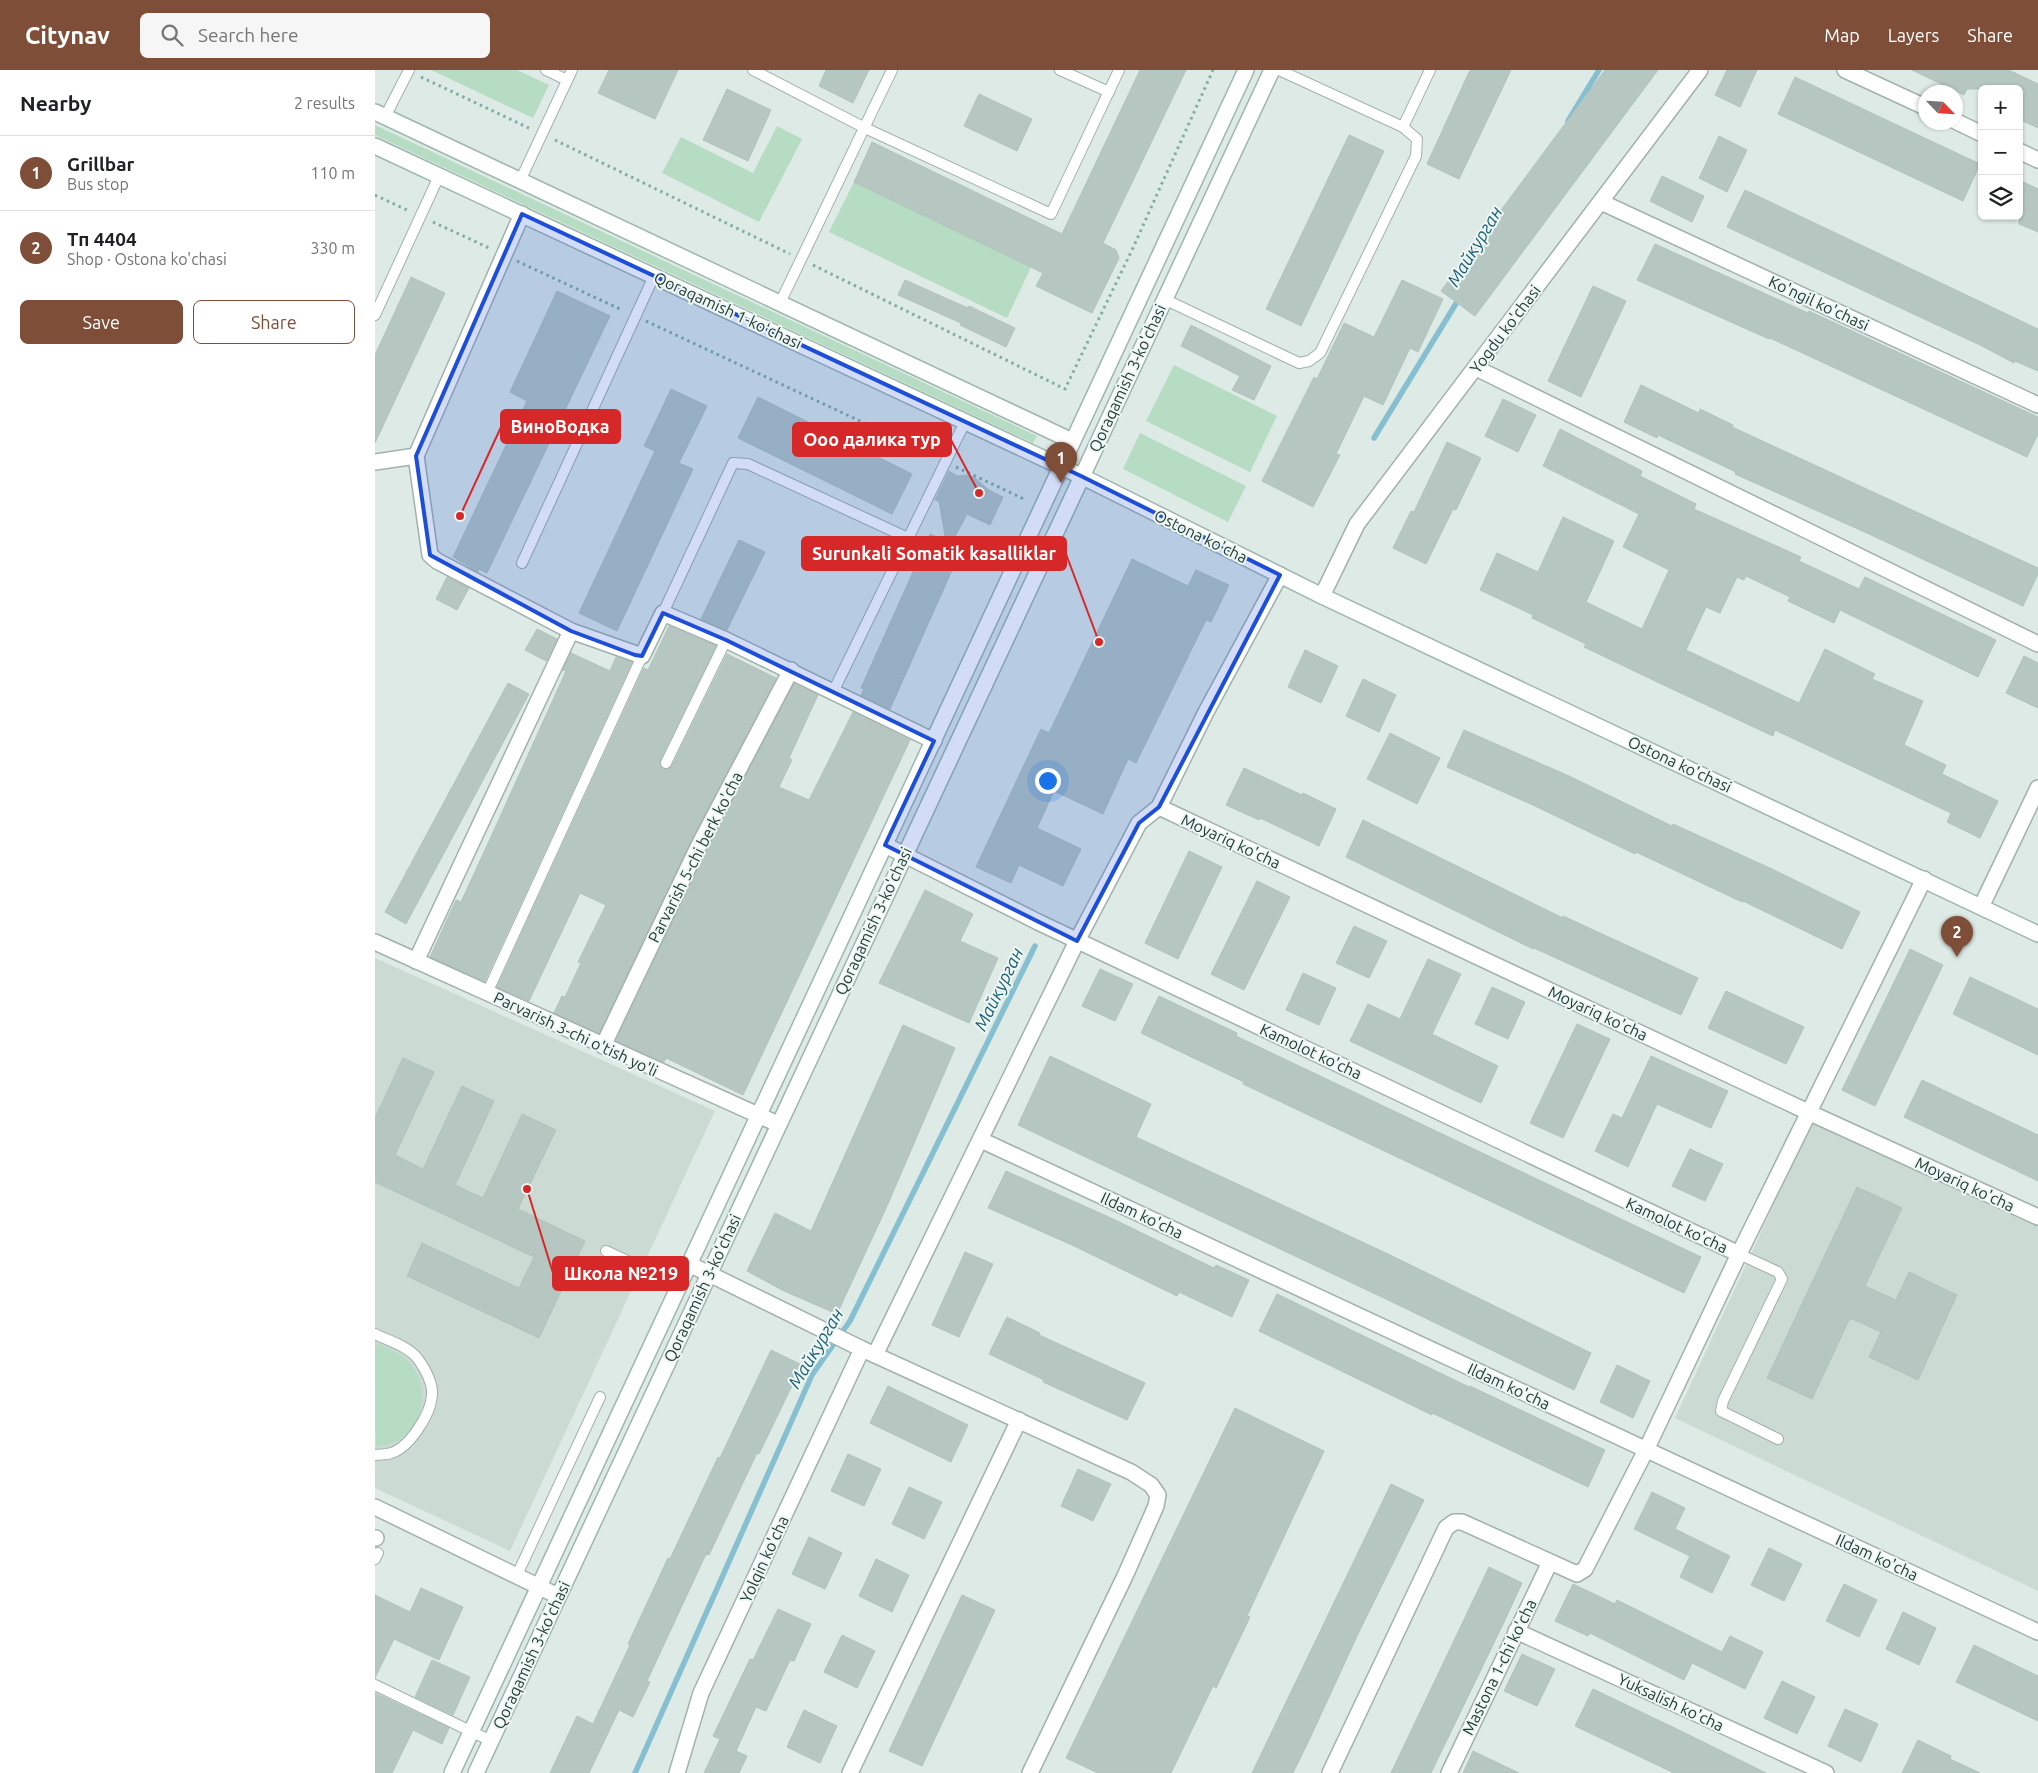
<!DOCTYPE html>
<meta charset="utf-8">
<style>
body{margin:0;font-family:Ubuntu,sans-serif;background:#f6f6f6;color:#202124}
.controls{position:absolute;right:15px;top:15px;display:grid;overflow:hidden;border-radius:8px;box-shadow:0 1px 4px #0004}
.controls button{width:45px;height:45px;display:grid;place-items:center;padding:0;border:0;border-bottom:1px solid #e0e0e0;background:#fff;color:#202124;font:25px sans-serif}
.compass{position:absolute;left:1543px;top:15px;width:45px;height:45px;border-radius:50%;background:#fff;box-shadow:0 1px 4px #0004;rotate:115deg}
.you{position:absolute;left:672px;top:710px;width:18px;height:18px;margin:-12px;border:4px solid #fff;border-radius:50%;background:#1a73e8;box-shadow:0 0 0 8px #1a73e833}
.badge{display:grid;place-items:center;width:32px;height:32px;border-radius:50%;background:#7f4e39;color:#fff;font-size:16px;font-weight:700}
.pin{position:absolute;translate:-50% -41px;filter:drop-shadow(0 1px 2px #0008)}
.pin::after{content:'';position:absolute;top:26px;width:18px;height:15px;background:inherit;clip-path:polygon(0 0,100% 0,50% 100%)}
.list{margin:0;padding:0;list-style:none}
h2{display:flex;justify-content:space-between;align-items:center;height:65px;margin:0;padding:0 20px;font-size:21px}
h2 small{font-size:16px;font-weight:400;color:#757577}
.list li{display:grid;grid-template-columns:32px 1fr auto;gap:15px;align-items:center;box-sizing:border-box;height:75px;padding:0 20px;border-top:1px solid #e0e0e0}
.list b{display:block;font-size:19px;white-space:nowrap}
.list p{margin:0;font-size:16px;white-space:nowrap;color:#757577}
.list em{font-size:16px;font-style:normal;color:#757577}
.actions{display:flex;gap:10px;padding:15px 20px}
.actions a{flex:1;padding:11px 0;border:1px solid #7f4e39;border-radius:8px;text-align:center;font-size:18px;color:#7f4e39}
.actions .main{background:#7f4e39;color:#fff}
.icon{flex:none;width:28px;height:28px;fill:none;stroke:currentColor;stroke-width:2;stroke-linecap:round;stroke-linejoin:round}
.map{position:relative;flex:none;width:1663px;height:1703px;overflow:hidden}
header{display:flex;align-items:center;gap:30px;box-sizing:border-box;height:70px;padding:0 25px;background:#7f4e39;color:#fff}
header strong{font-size:24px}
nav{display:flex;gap:28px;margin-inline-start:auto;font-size:18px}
.search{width:350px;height:45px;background:#f6f6f6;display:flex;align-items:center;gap:12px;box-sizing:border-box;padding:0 18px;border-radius:8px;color:#757577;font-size:19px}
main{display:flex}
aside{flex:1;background:#fff}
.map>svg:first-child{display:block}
.built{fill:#ccdad4}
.green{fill:#b6dcc3}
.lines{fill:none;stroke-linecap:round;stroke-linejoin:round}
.stream{stroke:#85bfd0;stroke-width:5.5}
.building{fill:#b6c7c1;stroke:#b1c3bd}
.lane-casing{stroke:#a1b1ac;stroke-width:12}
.street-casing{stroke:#a1b1ac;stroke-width:18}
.secondary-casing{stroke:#9db6ae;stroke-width:18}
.path{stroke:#7eaea2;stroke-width:3;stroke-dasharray:2.5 4;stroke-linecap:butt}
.lane{stroke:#fff;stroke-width:10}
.street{stroke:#fff;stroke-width:15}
.secondary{stroke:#fff;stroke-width:15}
.marked{fill:#1d4ed8;fill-opacity:0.2;stroke:#1d4ed8;stroke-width:4;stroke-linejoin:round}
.labels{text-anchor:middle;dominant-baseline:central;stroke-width:4;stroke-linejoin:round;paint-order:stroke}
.street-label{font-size:16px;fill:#1f3934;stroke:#eef7f3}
.water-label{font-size:18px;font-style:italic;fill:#1a5f75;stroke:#eef7f3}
.leader{fill:none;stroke:#d62828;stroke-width:2}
.callout-dot{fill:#d62828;stroke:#eef7f3;stroke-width:2}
.callout{fill:#d62828;stroke:#d62828;stroke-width:2}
.callout-label{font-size:18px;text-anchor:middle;font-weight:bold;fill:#fff}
</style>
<header>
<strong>Citynav</strong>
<div class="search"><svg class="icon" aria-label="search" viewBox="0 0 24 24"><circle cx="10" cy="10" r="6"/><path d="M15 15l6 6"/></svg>Search here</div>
<nav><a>Map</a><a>Layers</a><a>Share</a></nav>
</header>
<main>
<aside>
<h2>Nearby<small>2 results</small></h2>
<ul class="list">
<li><span class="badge">1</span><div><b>Grillbar</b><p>Bus stop</p></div><em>110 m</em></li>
<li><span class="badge">2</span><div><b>Тп 4404</b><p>Shop · Ostona ko'chasi</p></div><em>330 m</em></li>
</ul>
<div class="actions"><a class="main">Save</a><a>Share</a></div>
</aside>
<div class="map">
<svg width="1663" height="1703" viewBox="0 0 1663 1703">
<rect width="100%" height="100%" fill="#deeae5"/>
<!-- built -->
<g class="built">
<polygon points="0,888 340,1041 135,1481 0,1418"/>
<polygon points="1438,1050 1663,1155 1663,1521 1300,1348"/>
</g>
<!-- green -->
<g class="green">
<polygon points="56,0 142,0 174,15 158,48"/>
<polygon points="0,55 662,366 658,373 0,65"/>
<polygon points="402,56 427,69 384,152 287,103 306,67 378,103"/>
<polygon points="479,112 656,197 632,248 454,162"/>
<polygon points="799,295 902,346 875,402 771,351"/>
<polygon points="765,363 871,416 853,452 748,399"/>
<path d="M0,1273C9,1277 21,1281 28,1287C53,1306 54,1346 29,1366C21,1373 11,1375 1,1377Z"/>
</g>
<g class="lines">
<!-- stream -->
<g class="stream">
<polyline points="1193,51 1224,0"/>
<polyline points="999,368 1085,227"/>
<polyline points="260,1703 437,1305 475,1251 660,876"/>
</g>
</g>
<!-- building -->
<g class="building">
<polygon points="234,0 303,0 280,49 223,23"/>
<polygon points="451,0 494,0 478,33 444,16"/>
<polygon points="765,0 811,0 728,173 741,180 744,188 717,243 661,216 668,203 479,112 497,72 687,164"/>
<polygon points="1095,0 1136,0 1084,109 1052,94"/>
<polygon points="1230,0 1283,0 1100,246 1066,221"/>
<polygon points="1352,0 1382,0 1365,37 1340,25"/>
<polygon points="1537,0 1634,0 1663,14 1663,58 1644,49 1644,19 1592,19 1589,25"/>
<polygon points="1420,7 1605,94 1588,131 1403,44"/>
<polygon points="352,19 396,40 373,91 328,70"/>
<polygon points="604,24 657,49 642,81 589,56"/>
<polygon points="974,65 1009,81 926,256 891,239"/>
<polygon points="1344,66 1372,80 1352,122 1324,108"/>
<polygon points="1287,106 1329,126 1317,152 1275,131"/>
<polygon points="1644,110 1663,119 1663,162 1644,154"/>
<polygon points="1370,120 1663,259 1663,301 1640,291 1639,293 1607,276 1352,157"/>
<polygon points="1280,174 1433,243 1434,241 1663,347 1663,364 1652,387 1395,268 1394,269 1262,210"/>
<polygon points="36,207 70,223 0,373 0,285"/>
<polygon points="530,210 593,238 594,236 640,258 631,277 585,255 586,253 523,225"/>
<polygon points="1027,210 1068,229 1043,282 1035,278 1008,335 989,326 961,384 965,385 938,437 887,411 939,307 942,309 969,253 999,267"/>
<polygon points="1218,216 1251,231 1206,327 1173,311"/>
<polygon points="182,221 235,246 112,503 104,499 103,502 78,487 152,331 135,322"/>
<polygon points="816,255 896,296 879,330 857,320 865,306 806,276"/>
<polygon points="1266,315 1324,343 1325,339 1358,355 1357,357 1663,498 1663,504 1648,536 1494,464 1360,404 1361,402 1283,365 1282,368 1249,352"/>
<polygon points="296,319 332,336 304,393 318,399 242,561 204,543 280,381 269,376"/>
<polygon points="383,327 537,404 517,444 363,368"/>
<polygon points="1128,329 1161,345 1143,382 1110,366"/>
<polygon points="1185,359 1267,401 1265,406 1321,434 1319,439 1426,487 1424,491 1484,519 1490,507 1621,570 1603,607 1465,540 1459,553 1413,531 1415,527 1371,506 1369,510 1362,507 1345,543 1331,537 1311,580 1424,633 1450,579 1500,604 1497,609 1548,631 1529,675 1571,695 1567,704 1623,731 1605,768 1572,752 1576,743 1400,660 1398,666 1297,619 1209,577 1211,574 1157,548 1158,545 1105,520 1122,483 1163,502 1188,447 1239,471 1211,532 1267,559 1294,500 1248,477 1264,444 1168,396"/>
<polygon points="1072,372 1106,388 1081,440 1078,439 1051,494 1018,478 1036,441 1039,442"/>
<polygon points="574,401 582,406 592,405 600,408 614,420 628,427 615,455 592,444 576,474 587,478 515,639 486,625 489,619 486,618 555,464 571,471 564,431 560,430"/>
<polygon points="364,470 390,482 352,560 326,549"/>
<polygon points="757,489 813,516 821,500 854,515 836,552 831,550 761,693 753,689 728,744 679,721 662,758 706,779 688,816 644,795 636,813 601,797 666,659 674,663"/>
<polygon points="72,507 94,518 82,540 61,529"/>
<polygon points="294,556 341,576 285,690 285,696 288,699 294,699 297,696 352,584 401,608 316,771 224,963 179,943 187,926 190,927 206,893 203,892 231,835 205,823 154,931 122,917 269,598 273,600"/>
<polygon points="162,559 182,569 171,591 150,580"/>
<polygon points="930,580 963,596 946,633 913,617"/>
<polygon points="196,583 235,601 241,587 257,592 110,911 55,887 81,830 86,832 115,769 191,601 188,600"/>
<polygon points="1649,586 1663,593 1663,638 1631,623"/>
<polygon points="988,609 1021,625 1004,662 971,646"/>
<polygon points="133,613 154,624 31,854 10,842"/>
<polygon points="419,614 443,625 414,688 417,690 404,717 434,730 478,642 535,670 368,1025 291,988 289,992 241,971 332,779"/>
<polygon points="1089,660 1194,706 1297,756 1298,754 1397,799 1485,842 1467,879 1368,831 1367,832 1261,782 1260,784 1160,736 1072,697"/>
<polygon points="1015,663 1065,688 1042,734 992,709"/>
<polygon points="869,698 927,725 928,723 961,739 944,776 885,748 884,750 851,735"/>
<polygon points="988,750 1188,848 1188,846 1323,908 1306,945 1159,878 1158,879 971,787"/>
<polygon points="814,781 847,797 803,889 770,873"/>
<polygon points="882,811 915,827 869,920 836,904"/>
<polygon points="550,820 598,844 585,871 623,888 594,953 504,913"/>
<polygon points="979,856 1012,871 994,908 961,893"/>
<polygon points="1535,879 1568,895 1500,1036 1467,1020"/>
<polygon points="1053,889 1086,904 1057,964 1123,996 1106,1033 975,971 993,934 1025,949"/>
<polygon points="725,899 758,914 740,951 707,936"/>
<polygon points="928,903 961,918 944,955 911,940"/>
<polygon points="1595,907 1663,939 1663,985 1578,944"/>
<polygon points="1117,917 1150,932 1133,969 1100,954"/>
<polygon points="1351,921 1429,957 1411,994 1333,958"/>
<polygon points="784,926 862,963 861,966 1326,1187 1309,1223 868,1014 869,1012 766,963"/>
<polygon points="1202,954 1235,969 1188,1068 1155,1053"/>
<polygon points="528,955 580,978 512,1136 462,1244 409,1221 372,1201 400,1143 436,1161"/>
<polygon points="675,986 776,1034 761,1067 1011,1183 1216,1283 1199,1320 1013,1230 643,1055"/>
<polygon points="1276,986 1353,1021 1336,1058 1282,1034 1253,1097 1220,1081 1238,1044 1247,1048"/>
<polygon points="28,988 59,1002 20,1085 48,1099 87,1016 119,1031 80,1115 108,1128 147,1044 181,1060 143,1139 210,1171 164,1268 32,1206 47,1173 144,1218 159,1187 0,1112 0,1048"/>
<polygon points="1547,1010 1663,1065 1663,1111 1529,1047"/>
<polygon points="1315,1079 1348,1094 1330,1131 1297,1116"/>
<polygon points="631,1101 736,1148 839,1198 841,1195 874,1210 857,1247 804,1222 802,1226 697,1175 613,1138"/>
<polygon points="1482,1117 1527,1138 1490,1216 1521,1230 1534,1202 1582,1225 1543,1310 1494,1287 1506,1262 1475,1248 1437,1329 1392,1308"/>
<polygon points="590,1182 618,1194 584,1267 557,1255"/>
<polygon points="902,1224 1094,1317 1095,1316 1230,1380 1213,1417 1057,1343 1057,1345 884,1261"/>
<polygon points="632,1247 665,1263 664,1265 770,1313 752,1350 668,1312 669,1310 614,1284"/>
<polygon points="396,1280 427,1295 384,1384 382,1383 334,1485 331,1484 272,1611 275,1612 258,1647 244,1640 214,1703 175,1703 202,1646 218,1654 255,1575 253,1574 293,1488 295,1489 343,1387 345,1388"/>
<polygon points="1242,1295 1275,1311 1258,1348 1225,1332"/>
<polygon points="513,1316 593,1355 576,1392 495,1353"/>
<polygon points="860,1338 949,1381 872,1546 875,1547 841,1618 838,1616 796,1703 723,1703 691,1688"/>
<polygon points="473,1384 506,1399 489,1436 456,1421"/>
<polygon points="703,1399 736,1414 718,1451 686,1436"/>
<polygon points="1016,1414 1049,1430 983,1564 936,1666 918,1703 877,1703"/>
<polygon points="534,1417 567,1432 549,1469 517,1454"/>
<polygon points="1277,1422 1310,1438 1300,1459 1355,1486 1337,1523 1305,1507 1315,1486 1259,1459"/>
<polygon points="434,1467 467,1483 450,1519 417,1504"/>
<polygon points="1394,1478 1427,1494 1409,1531 1376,1515"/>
<polygon points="501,1489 534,1505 517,1542 484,1526"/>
<polygon points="1114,1497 1147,1513 1130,1550 1056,1703 1016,1703"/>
<polygon points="1198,1514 1240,1534 1242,1530 1347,1582 1355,1566 1388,1582 1370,1619 1317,1593 1309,1610 1215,1563 1213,1566 1180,1551"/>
<polygon points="1469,1514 1502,1530 1484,1567 1451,1551"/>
<polygon points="46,1518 88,1537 64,1590 19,1569 0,1608 0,1525 35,1542"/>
<polygon points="587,1525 620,1540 547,1696 514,1681"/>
<polygon points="403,1539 436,1554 419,1591 415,1590 391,1641 381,1637 361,1681 372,1686 364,1703 329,1703 345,1669 338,1666 375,1589 378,1590"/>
<polygon points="1528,1542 1561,1558 1544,1595 1511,1579"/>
<polygon points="467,1565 500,1581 482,1618 449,1602"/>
<polygon points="1599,1575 1663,1606 1663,1651 1581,1612"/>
<polygon points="1147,1584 1180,1599 1162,1636 1129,1621"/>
<polygon points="57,1590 95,1607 78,1645 40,1627"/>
<polygon points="1407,1611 1440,1627 1422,1664 1389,1648"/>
<polygon points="1218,1619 1308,1662 1391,1703 1299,1703 1200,1656"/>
<polygon points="0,1623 74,1658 67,1674 38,1660 17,1703 0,1703"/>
<polygon points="1470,1639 1503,1654 1486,1692 1453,1676"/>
<polygon points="429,1640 462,1656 445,1693 412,1677"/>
<polygon points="1543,1670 1576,1686 1575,1689 1605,1703 1527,1703"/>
<polygon points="1098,1681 1144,1703 1088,1703"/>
</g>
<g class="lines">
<defs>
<g id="lane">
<polyline points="171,0 192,10"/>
<polyline points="378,0 490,58 676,144 744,0"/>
<polyline points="685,0 734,22"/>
<polyline points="10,47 34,0"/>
<polyline points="1028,57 1055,0"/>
<polyline points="145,111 197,0"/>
<polyline points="789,229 924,293 934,291 945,283 1041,86 1042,69 1028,57 904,0"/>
<polyline points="405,233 517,0"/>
<polyline points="0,245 64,106"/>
<polyline points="147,493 279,206"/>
<polyline points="288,543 358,393 373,394 533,468"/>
<polyline points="458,622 590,352"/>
<polyline points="291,693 351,570"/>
<polyline points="112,923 267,586"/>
<polyline points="231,1181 304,1215"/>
<polyline points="1364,1184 1403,1202 1407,1209 1348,1331 1346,1341 1403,1369"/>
<path d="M0,1264C14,1271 33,1276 43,1289C50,1299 58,1313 57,1325C56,1344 34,1378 16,1383C11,1385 5,1384 0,1385"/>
<polyline points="0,1489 3,1483"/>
<polyline points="142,1505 225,1327"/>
<polyline points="0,1615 116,1671"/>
</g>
<g id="street">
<polyline points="1470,0 1550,37"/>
<polyline points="1580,51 1607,64"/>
<polyline points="1644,81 1663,90"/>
<polyline points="1226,132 1663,335"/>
<polyline points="1101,298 1663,574"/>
<polyline points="41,386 147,144"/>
<polyline points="41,386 55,485 62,491 196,561"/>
<polyline points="0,392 41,386"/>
<polyline points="947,526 982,454 1325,0"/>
<polyline points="784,737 1433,1042 1663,1147"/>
<polyline points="510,775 663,852 1364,1184"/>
<polyline points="1606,837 1663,718"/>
<polyline points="0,872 403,1054"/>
<polyline points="41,891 196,561 267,586 288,543 351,570 559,671"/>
<polyline points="228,976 324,775 416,600"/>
<polyline points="606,1070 1663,1562"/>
<polyline points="314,1194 487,1279 756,1402 776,1415 783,1425 781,1436 750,1506 655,1703"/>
<polyline points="500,1285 702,871 764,753 784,737 831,642 905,505"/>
<polyline points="0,1437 183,1526"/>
<polyline points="0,1468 1,1468"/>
<polyline points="1141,1561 1451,1703"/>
<polyline points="302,1703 326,1623 487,1279"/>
<polyline points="475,1703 644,1350"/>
<polyline points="955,1703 1071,1458 1079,1452 1087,1452 1202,1504 1210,1499 1271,1380 1364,1184 1549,809"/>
<polyline points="1074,1703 1175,1492"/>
</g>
<g id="secondary">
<polyline points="0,42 697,371"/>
<polyline points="0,76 706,406 947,526 1663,864"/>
<polyline points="77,1703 871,0"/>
<polyline points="101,1703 897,0"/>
</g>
</defs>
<!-- lane casing -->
<use href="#lane" class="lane-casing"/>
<!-- street casing -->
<use href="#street" class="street-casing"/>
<!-- secondary casing -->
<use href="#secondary" class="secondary-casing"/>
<!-- path -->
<g class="path">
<polyline points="46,7 156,59"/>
<polyline points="180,70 415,184"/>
<polyline points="0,125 34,141"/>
<polyline points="58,152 114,178"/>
<polyline points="142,191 247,240"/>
<polyline points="438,195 690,319 757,180 838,0"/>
<polyline points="271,251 558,385"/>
<polyline points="581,397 651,430"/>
</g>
<!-- lane -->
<use href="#lane" class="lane"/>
<!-- street -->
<use href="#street" class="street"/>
<!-- secondary -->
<use href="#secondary" class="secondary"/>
</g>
<!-- marked area -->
<path class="marked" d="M147,144L706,406L905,505L784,737L764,753L702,871L510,775L559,671L351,570L288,543L267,586L260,585L196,561L55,485L41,386Z"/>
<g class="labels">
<!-- street labels -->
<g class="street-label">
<text transform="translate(1444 233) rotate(25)">Ko'ngil ko'chasi</text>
<text transform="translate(353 240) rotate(25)">Qoraqamish 1-koʻchasi</text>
<text transform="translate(1130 259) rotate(-53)">Yogdu ko'chasi</text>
<text transform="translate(752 308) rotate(-65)">Qoraqamish 3-ko'chasi</text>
<text transform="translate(826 466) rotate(26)">Ostona ko'cha</text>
<text transform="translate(1305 694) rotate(25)">Ostona ko'chasi</text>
<text transform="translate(856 771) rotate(25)">Moyariq ko'cha</text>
<text transform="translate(320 787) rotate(-63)">Parvarish 5-chi berk ko'cha</text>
<text transform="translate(498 851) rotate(-65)">Qoraqamish 3-ko'chasi</text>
<text transform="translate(1223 943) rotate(25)">Moyariq ko'cha</text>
<text transform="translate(201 964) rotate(25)">Parvarish 3-chi o'tish yo'li</text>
<text transform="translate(936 981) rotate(25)">Kamolot ko'cha</text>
<text transform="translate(1590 1114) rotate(25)">Moyariq ko'cha</text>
<text transform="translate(767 1145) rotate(25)">Ildam ko'cha</text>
<text transform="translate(1302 1155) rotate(25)">Kamolot ko'cha</text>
<text transform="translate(327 1218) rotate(-65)">Qoraqamish 3-ko'chasi</text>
<text transform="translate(1134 1316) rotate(25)">Ildam ko'cha</text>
<text transform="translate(1502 1487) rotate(25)">Ildam ko'cha</text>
<text transform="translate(389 1489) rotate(-65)">Yolqin ko'cha</text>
<text transform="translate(156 1585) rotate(-65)">Qoraqamish 3-ko'chasi</text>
<text transform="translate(1124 1597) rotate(-64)">Mastona 1-chi ko'cha</text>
<text transform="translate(1296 1632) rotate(25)">Yuksalish ko'cha</text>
</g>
<!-- water labels -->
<g class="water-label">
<text transform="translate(1099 176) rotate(-59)">Майкурган</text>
<text transform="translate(623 919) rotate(-64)">Майкурган</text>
<text transform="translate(440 1278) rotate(-59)">Майкурган</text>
</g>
</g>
<!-- callouts -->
<path class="leader" d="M85 446L126 357M604 423L576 370M724 572L691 484M152 1119L178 1203"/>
<g class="callout-dot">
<circle cx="85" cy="446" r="5"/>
<circle cx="604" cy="423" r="5"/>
<circle cx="724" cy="572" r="5"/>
<circle cx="152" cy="1119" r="5"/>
</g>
<g class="callout">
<rect x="126" y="340" width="119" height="33" rx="5"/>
<rect x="418" y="353" width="158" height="33" rx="5"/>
<rect x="427" y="467" width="264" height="33" rx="5"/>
<rect x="178" y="1187" width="135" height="33" rx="5"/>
</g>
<g class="callout-label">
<text x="185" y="363">ВиноВодка</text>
<text x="497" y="376">Ооо далика тур</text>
<text x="559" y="490">Surunkali Somatik kasalliklar</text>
<text x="246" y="1210">Школа №219</text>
</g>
</svg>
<div class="controls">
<button>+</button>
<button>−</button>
<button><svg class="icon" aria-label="layers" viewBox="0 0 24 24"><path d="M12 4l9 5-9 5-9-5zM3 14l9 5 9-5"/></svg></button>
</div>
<svg class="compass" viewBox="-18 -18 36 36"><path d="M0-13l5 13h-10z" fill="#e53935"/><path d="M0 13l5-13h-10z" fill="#757577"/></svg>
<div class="you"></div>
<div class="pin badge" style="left:686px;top:413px">1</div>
<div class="pin badge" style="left:1582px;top:887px">2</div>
</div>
</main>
